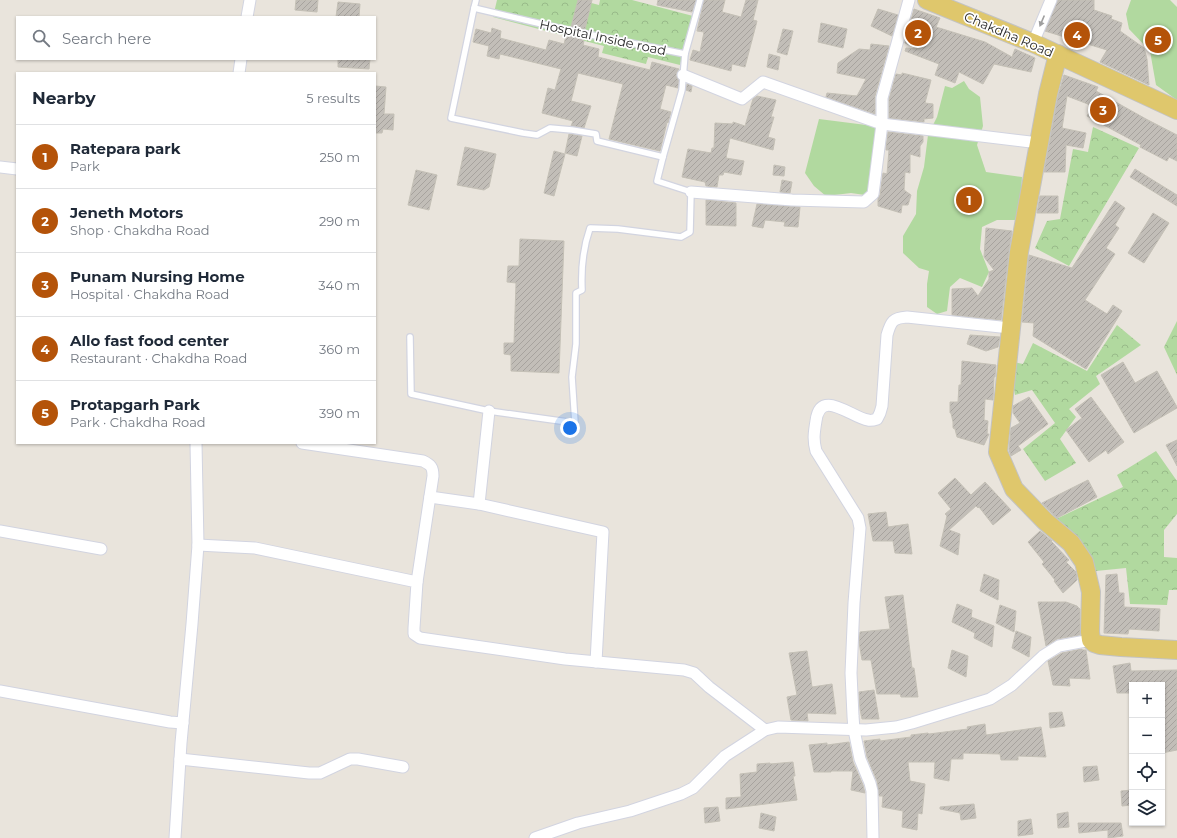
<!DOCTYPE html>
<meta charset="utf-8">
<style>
body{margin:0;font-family:Montserrat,sans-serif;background:#f2f2f3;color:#1f2937}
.controls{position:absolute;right:12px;bottom:12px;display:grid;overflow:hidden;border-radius:0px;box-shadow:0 1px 3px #0004}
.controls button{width:36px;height:36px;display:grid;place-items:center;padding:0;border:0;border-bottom:1px solid #e0e1e3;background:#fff;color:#1f2937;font:20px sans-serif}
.you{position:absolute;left:570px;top:428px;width:14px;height:14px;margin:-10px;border:3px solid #fff;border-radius:50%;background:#1a73e8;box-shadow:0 0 0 6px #1a73e833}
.badge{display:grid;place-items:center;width:26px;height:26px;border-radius:50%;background:#b45309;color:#fff;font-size:13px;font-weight:700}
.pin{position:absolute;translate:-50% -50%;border:2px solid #fff;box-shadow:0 1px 4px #0006}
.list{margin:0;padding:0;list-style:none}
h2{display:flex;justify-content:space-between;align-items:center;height:52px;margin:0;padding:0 16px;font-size:17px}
h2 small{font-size:13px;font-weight:400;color:#747a83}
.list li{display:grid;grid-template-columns:26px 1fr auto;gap:12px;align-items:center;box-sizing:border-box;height:64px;padding:0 16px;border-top:1px solid #e0e1e3}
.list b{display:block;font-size:15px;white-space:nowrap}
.list p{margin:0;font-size:13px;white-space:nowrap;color:#747a83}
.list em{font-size:13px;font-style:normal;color:#747a83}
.icon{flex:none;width:22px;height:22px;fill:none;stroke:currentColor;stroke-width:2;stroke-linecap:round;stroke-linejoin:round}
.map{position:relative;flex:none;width:1177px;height:838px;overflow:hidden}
.search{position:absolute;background:#fff;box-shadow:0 1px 3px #0004;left:16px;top:16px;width:360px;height:44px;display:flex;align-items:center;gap:10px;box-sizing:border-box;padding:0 14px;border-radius:0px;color:#747a83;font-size:15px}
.panel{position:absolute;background:#fff;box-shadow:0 1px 3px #0004;left:16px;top:72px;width:360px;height:372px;border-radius:0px}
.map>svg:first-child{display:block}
.forest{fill:url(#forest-crowns)}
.park{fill:#b1d99f}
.building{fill:url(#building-hatch);stroke:#c4c0b6}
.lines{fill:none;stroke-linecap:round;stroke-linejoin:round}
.service-casing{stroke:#d2d4e0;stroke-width:8}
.minor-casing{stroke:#d2d4e0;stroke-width:13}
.primary-casing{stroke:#c3c3c3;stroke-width:20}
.service{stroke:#fff;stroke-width:5.5}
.minor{stroke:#fff;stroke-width:11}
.primary{stroke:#dfc76c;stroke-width:18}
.oneway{fill:#9f9f9f}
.labels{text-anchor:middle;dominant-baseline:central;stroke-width:3.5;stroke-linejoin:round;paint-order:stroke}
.street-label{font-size:13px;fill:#292929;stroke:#fff}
</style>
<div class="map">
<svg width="1177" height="838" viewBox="0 0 1177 838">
<defs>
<pattern id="forest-crowns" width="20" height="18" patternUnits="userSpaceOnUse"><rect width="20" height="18" fill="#b1d99f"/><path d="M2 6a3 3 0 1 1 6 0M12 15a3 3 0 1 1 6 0" fill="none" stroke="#98ba89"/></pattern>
<pattern id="building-hatch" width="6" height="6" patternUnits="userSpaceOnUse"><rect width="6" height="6" fill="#c2beb8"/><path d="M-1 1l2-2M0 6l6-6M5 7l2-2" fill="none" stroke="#a7a39e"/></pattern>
</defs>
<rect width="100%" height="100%" fill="#e9e4dc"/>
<!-- forest -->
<g class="forest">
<polygon points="497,0 580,0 599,5 600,0 632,0 693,16 680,65 648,57 646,64 602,53 604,46 493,17"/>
<polygon points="1093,127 1139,148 1069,266 1035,248 1047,221 1060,219 1073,149 1088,152"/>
<polygon points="1177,321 1177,375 1164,347"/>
<polygon points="1117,325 1141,345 1096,376 1100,384 1069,409 1076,417 1060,439 1076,463 1045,481 1023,449 1055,423 1032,390 1015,395 1009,361 1023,364 1033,343 1087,371"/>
<polygon points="1156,451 1177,481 1177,514 1164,530 1164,557 1177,558 1177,590 1169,590 1167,605 1130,604 1126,568 1096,571 1075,539 1054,520 1123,487 1117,475"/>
</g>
<!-- park -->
<g class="park">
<polygon points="1131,0 1170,0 1177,7 1177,100 1156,85 1150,51 1129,29 1126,14"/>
<polygon points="964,81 969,89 980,97 983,126 977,145 986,172 1022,177 1020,208 1015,220 997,220 982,227 980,249 989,272 982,287 960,278 950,287 947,311 937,314 927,307 927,284 929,271 919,268 903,253 903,236 916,214 917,191 924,167 928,135 937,117 945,86 952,88"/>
<polygon points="819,119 874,126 881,131 872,196 851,193 826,196 814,186 805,173"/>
</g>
<!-- building -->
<g class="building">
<polygon points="296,0 318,0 317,12 295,10"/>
<polygon points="578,0 592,0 585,29 571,27"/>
<polygon points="658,0 696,0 692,12 657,5"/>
<polygon points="704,0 725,0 722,12 741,17 746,0 758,0 753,20 757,21 745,67 732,64 731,71 690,60 693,50 700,52 704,32 697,31"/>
<polygon points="1058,0 1094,0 1094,10 1112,16 1111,19 1122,23 1120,31 1144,48 1147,59 1149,85 1100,62 1107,50 1045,31"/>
<polygon points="338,2 360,4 359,17 336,17"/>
<polygon points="878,9 898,15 892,36 871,26"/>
<polygon points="914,9 940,18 936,27 985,42 1012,57 1015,49 1035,58 1031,72 994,64 983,84 959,72 955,83 935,75 939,64 905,51 906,48 918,49 905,43"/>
<polygon points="821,23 847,29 843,48 818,42"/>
<polygon points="492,28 501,31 500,38 546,50 549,40 564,44 566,36 569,37 569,35 583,38 582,40 584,41 583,45 599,49 598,57 650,70 652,62 679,69 677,72 676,76 679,80 678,88 666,85 660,109 671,112 668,123 667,122 660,151 609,139 623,84 578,73 571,101 591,106 584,128 571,126 573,121 542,113 548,88 555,90 561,69 500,54 499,59 487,56 489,46 473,42 476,29 491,33"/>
<polygon points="783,29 793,31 787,55 777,52"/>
<polygon points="871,44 889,46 875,96 875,114 826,97 827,93 857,96 866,79 837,73 838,63 859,49 870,50"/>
<polygon points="769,54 780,57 778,70 767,67"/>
<polygon points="338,59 370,59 369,69 338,67"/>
<polygon points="902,73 931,80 925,103 933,104 933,118 924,119 924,122 889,118 889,99 896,74 902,75"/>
<polygon points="1064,75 1098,87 1096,91 1146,119 1177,135 1177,161 1169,157 1167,161 1140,147 1141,145 1087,116 1093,106 1067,96 1062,128 1086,133 1083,148 1066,145 1065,172 1044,172 1058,96"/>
<polygon points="687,84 692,86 691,92 686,90"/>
<polygon points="375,86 386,87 384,114 394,114 393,130 383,129 382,133 375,133"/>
<polygon points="757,96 776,100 771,117 774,117 768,137 775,139 773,150 730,138 726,158 744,161 741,175 724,172 723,175 719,175 717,187 706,186 705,182 682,177 688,149 711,153 712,148 714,148 715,123 733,124 733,122 745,126 753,99"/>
<polygon points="888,132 923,136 923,142 920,146 920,157 910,154 910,173 905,172 904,190 911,195 908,205 902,205 901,213 878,206 878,198 880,195 883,173 887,174 889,150 886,150 886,147"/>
<polygon points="569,134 582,136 577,156 565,153"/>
<polygon points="465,147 496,154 489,187 484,190 457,185"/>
<polygon points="554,151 565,154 554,196 544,193"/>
<polygon points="774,165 785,167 784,176 773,175"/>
<polygon points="1135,169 1177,195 1177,206 1130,177"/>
<polygon points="416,170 437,175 429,210 408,205"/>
<polygon points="782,180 792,182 790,193 780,192"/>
<polygon points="1040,196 1058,196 1058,213 1037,213"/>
<polygon points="706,200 736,203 736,226 706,225"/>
<polygon points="1115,201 1125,208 1115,225 1119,228 1106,248 1115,254 1085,300 1107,314 1113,305 1122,311 1086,369 1033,336 1034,323 1022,322 1029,255 1072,268"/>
<polygon points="757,204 800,207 798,227 784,226 785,222 765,220 763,228 752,226"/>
<polygon points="1153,213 1169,223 1144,263 1128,253"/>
<polygon points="986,228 1012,231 1009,251 1001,320 952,315 952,289 972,288 978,296 989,279 989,272 994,270 984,257"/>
<polygon points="520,239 564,241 559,373 511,371 511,355 504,354 504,343 514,343 516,283 507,282 508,266 519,266"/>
<polygon points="970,335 1000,337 998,347 986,351 967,344"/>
<polygon points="962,361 996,365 995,377 994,377 993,400 985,399 984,420 988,421 987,434 989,434 984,445 957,437 955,429 953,428 953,422 951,413 950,413 950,402 958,402 959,385 961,385"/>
<polygon points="1123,362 1135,383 1157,371 1177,407 1177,408 1134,433 1101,375"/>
<polygon points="1029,397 1048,424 1018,446 1021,450 1011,456 1009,450 1011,428 1020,423 1013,413 1013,406"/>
<polygon points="1091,397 1124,442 1108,454 1106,450 1089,462 1066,430 1082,418 1075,409"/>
<polygon points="1177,440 1177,466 1166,445"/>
<polygon points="955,478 971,495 985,482 1011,510 993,525 979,507 978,508 976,506 949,530 960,534 958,555 940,546 947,516 945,514 951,509 938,493"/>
<polygon points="1088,480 1097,497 1057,518 1042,503"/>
<polygon points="886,512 888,527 908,524 912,554 895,553 893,541 873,541 868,514"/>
<polygon points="1040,531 1052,541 1051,541 1069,560 1066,562 1076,572 1077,580 1063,593 1054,581 1055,580 1042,564 1044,562 1028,542"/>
<polygon points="984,574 999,580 998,600 980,591"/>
<polygon points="1117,574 1119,593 1124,593 1124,607 1160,609 1159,631 1129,629 1128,634 1104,633 1106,575"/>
<polygon points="903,595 912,668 914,668 918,697 901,697 900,694 877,694 871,660 862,660 859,642 860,632 890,629 885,597"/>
<polygon points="1038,602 1066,602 1077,606 1080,609 1080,635 1057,639 1046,646"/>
<polygon points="957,604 972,610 971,617 994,626 992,647 974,638 975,633 952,622"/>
<polygon points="1000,605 1016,611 1014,632 996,623"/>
<polygon points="1016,631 1031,637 1029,657 1012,648"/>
<polygon points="1082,649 1082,650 1086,650 1090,679 1069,678 1070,686 1053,685 1048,661 1062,653"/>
<polygon points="952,650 968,656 966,677 948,668"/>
<polygon points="807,651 812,687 832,684 836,714 807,713 808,721 791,720 787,697 797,695 789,653"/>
<polygon points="1130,663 1131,671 1177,670 1177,750 1162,753 1162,685 1132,685 1132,693 1117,693 1113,666"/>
<polygon points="874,690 879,719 862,719 860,709 859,692"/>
<polygon points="1062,712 1065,726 1050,728 1049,713"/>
<polygon points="985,724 986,735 1041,727 1046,757 1018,756 1018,760 1001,760 1000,754 963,753 963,759 951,759 949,781 934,778 935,762 908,762 910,781 925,784 922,814 918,813 917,830 902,827 903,811 882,807 883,796 879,796 877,781 867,757 864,741 880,739 880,741 911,737 911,735 928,733 929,734 968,729 967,727"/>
<polygon points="849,742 853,762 863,785 865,793 851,790 853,771 831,771 831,772 814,772 809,745 827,743 827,745"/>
<polygon points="793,762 795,776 793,776 797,800 726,809 726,798 741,797 740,774 757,772 757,764 770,763 770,764"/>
<polygon points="1097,766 1099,780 1084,782 1083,767"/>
<polygon points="1132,790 1132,805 1122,806 1121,791"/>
<polygon points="974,804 976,818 961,820 960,813 940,809 940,807"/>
<polygon points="718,807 720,821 705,823 704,808"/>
<polygon points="1068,812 1069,827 1058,828 1057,814"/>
<polygon points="761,813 776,817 774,831 759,828"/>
<polygon points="1031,819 1033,834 1018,836 1018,821"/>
<polygon points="1078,823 1121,823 1123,836 1108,838 1108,830 1079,833"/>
</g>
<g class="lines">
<defs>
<g id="service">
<polyline points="476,0 474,8 567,30 685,54 700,0"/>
<polyline points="474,8 451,118 523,133 537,135 550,128 572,130 596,134 597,141 663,157"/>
<path d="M410,337L411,394L489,411L575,423L572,377L576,344V293L582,290C581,269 583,248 590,228L618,229L681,237L690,232L691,192L657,181L663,157L682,90L685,54"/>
</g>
<g id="minor">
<polyline points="247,17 250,0"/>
<polyline points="1033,43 1051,0"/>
<polyline points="239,73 241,59"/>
<polyline points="683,75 742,99 763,82 882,124 1039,143"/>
<polyline points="0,167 17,169"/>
<polyline points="691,192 792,200 864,202 873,194 882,124 882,98 909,0"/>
<path d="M302,443L423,461C431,465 433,467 433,476L417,582"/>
<polyline points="430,497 479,504 489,411"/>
<polyline points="479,504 603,532 596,662"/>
<polyline points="0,531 101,549"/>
<polyline points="198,545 255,548 417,582 414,628 414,634 420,638 565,659 684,670 694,673 709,687 765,730"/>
<polyline points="0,691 170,722 183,723"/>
<polyline points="180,759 309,773 320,773 350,759 358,759 403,767"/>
<polyline points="175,838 181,743 192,624 198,545 196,443"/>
<polyline points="535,838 578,823 630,811 681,794 693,788 725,756 765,730 778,727 866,730 896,727 912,723 990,699 1012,685 1043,656 1059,646 1091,640"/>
<path d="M873,838L872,791L870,783L860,759L854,730L853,716L851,673L854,603L860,528L858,518L816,451C813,440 814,433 816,421C820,387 852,418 868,420C871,421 874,420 877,419L880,413L882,406L887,335C891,321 893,318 907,317L1010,328"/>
</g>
<g id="primary">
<polyline points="927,0 1033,43 1177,110"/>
<polyline points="1058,54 1048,94 1019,252 998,452 1014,489 1045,521 1071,543 1084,562 1091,592 1090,632 1091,640 1094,643 1100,645 1121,647 1177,650"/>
</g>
</defs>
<!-- service casing -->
<use href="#service" class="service-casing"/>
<!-- minor casing -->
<use href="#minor" class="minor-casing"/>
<!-- primary casing -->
<use href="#primary" class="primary-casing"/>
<!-- service -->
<use href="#service" class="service"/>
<!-- minor -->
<use href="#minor" class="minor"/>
<!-- primary -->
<use href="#primary" class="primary"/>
</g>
<!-- one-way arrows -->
<defs><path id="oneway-solid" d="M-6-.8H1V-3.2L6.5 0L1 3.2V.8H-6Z"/></defs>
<use class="oneway" href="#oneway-solid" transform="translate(1042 21) rotate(113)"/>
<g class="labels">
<!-- street labels -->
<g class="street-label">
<text transform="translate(1009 34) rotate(23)">Chakdha Road</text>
<text transform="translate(603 37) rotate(12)">Hospital Inside road</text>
</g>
</g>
</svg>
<div class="controls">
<button>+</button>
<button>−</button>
<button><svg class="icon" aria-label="locate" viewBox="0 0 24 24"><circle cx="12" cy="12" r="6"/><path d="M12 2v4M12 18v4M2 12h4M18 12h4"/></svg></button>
<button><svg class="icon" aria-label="layers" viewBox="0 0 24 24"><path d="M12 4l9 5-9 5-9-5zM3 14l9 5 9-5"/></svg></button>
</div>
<div class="you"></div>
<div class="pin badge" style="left:969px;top:200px">1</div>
<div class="pin badge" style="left:918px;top:33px">2</div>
<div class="pin badge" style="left:1103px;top:110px">3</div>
<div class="pin badge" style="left:1077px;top:35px">4</div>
<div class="pin badge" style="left:1158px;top:40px">5</div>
<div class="search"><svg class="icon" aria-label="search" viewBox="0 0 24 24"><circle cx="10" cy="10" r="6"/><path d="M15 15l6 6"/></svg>Search here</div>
<section class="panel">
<h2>Nearby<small>5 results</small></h2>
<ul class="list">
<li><span class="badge">1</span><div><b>Ratepara park</b><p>Park</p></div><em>250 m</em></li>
<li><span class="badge">2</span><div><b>Jeneth Motors</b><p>Shop · Chakdha Road</p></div><em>290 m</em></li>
<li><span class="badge">3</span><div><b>Punam Nursing Home</b><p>Hospital · Chakdha Road</p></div><em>340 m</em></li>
<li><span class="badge">4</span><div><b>Allo fast food center</b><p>Restaurant · Chakdha Road</p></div><em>360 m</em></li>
<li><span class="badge">5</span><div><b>Protapgarh Park</b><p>Park · Chakdha Road</p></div><em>390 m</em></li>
</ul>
</section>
</div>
